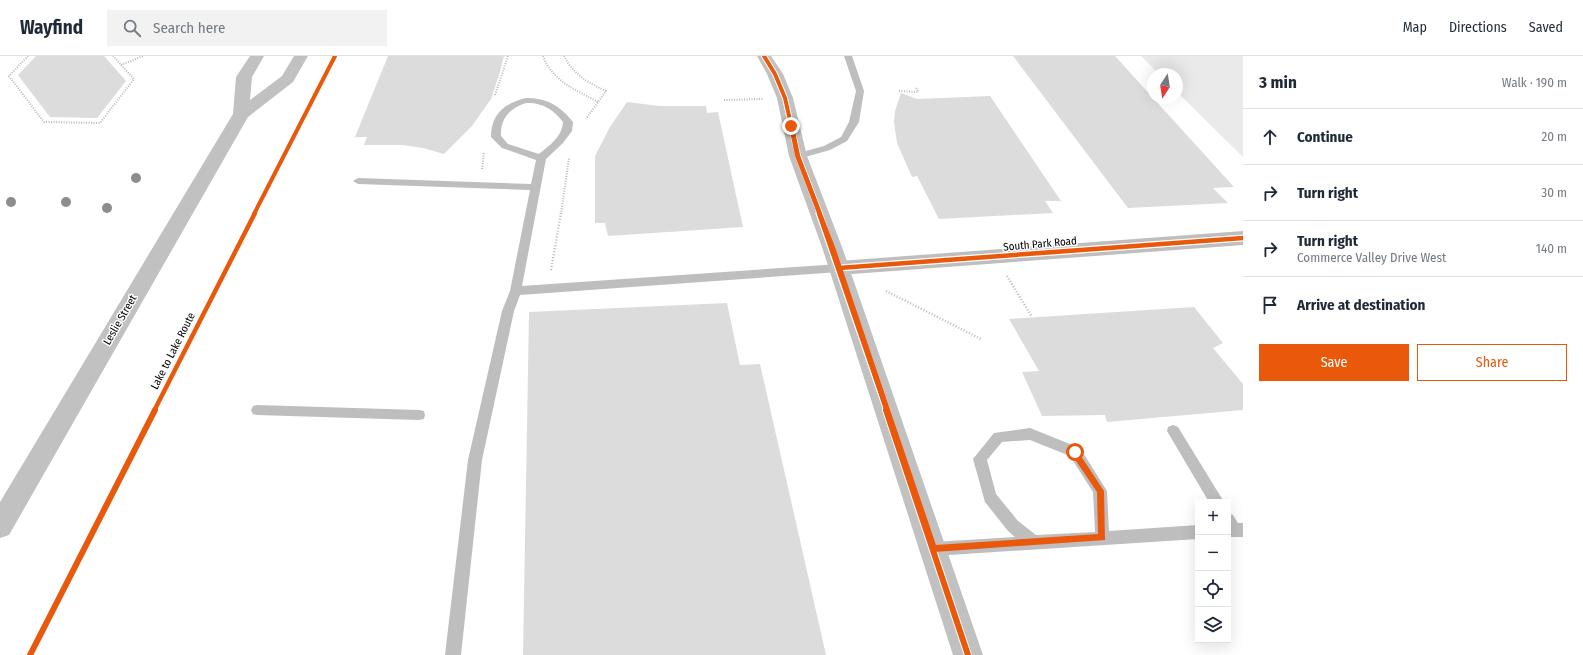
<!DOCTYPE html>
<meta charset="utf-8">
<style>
body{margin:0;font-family:"Fira Sans Condensed",sans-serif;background:#f2f2f3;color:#1f2937}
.controls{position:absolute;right:12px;bottom:12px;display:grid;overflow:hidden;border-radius:0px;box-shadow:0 4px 16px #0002}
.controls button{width:36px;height:36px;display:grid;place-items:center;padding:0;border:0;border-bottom:1px solid #e0e1e3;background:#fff;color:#1f2937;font:20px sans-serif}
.compass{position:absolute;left:1147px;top:12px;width:36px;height:36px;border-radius:50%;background:#fff;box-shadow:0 4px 16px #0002;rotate:192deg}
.stop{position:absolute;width:12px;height:12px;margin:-9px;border:3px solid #ea580c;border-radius:50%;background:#fff}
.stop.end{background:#ea580c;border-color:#fff;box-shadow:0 1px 4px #0008}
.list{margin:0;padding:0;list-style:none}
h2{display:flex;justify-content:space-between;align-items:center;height:52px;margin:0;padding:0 16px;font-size:17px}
h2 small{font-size:13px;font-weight:400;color:#747a83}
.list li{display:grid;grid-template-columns:26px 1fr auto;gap:12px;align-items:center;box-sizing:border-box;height:56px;padding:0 16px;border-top:1px solid #e0e1e3}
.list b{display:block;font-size:15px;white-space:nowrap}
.list p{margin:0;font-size:13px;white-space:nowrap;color:#747a83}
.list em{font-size:13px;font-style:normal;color:#747a83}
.actions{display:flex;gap:8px;padding:12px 16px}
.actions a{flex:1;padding:9px 0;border:1px solid #ea580c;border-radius:0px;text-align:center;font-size:14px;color:#ea580c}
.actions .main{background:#ea580c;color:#fff}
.icon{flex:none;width:22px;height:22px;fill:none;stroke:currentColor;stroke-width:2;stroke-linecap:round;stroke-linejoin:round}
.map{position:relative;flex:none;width:1243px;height:599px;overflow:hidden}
header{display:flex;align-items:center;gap:24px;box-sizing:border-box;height:56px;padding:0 20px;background:#fff;border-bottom:1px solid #e0e1e3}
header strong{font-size:19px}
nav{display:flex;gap:22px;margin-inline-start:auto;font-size:14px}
.search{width:280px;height:36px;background:#f2f2f3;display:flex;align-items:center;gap:10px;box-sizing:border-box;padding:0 14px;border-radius:0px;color:#747a83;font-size:15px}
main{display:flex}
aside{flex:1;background:#fff}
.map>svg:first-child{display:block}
.green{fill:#eaeaea}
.building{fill:#dcdcdc}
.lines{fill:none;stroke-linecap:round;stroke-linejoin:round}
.path-far1{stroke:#b8b8b8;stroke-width:2;stroke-dasharray:1 1.5;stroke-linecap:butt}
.path{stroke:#b8b8b8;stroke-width:2.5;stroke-dasharray:1 2;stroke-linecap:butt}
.lane{fill:#bebebe;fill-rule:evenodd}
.street{fill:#bebebe;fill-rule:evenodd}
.secondary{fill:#c1c1c1;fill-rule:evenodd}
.cycleway-far2-casing{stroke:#fff;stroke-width:6}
.cycleway-far1-casing{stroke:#fff;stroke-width:7}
.cycleway-casing{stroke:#fff;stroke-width:8}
.cycleway-far2{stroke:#e8590c;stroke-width:4}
.cycleway-far1{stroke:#e8590c;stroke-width:4.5}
.cycleway{stroke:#e8590c;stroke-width:6}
.tree{fill:#8d8d8d}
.route{fill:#ea580c}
.labels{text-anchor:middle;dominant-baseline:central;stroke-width:3;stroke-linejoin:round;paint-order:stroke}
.street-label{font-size:11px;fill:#000;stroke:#fff}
</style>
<header>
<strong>Wayfind</strong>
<div class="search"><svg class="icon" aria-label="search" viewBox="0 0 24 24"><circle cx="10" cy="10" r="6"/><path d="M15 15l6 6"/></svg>Search here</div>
<nav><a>Map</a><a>Directions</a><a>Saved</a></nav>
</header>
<main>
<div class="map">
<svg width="1243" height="599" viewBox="0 0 1243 599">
<rect width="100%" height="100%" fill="#fff"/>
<!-- green -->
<polygon class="green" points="1141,0 1243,0 1243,101 1177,36 1177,18 1159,18"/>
<!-- building -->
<g class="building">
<polygon points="36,0 104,0 126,25 97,62 50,61 18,19"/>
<polygon points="388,0 504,0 499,19 491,43 472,70 444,98 423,92 403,89 364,89 367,81 355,81"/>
<polygon points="1013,0 1115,0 1234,131 1213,132 1228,147 1128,152"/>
<polygon points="901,37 917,43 990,40 1061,145 1045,145 1053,157 939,163 917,120 912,121 897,87 894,66 895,55"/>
<polygon points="627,46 659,50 706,50 707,57 718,56 743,171 608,180 605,167 595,167 595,100 610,71"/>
<polygon points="727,247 740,309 760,308 826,599 523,599 529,256"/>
<polygon points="1194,251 1223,287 1213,292 1243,328 1243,354 1107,366 1105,359 1042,360 1022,316 1039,315 1009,263"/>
</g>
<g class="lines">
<!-- path-far1 -->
<g class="path-far1">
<polyline points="28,0 9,20 44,66 100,67 134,23 113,0"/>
<path d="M543,0C552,25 576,34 598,46"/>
<path d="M564,0C573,18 588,27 606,35L586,63"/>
<polyline points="121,9 143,0"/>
<polyline points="899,35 918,36 916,31"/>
<polyline points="495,39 508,0"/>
<polyline points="724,44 763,43"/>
<polyline points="482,113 484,96"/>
<polyline points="561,158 569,102"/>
</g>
<!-- path -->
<g class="path">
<polyline points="551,214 561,157"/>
<polyline points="1007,220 1032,261"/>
<polyline points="886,235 981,283"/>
</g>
<!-- lane -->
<g class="lane">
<polygon points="844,0 852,0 864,35 859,66 847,85 830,94 798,103 795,102 793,100 795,98 824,90 841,81 849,66 856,35"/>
<path d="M526,42C545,41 561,50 573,66L572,75L563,87L546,103L522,230L839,208L843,209L844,212L843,215L839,216L520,239L514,255L482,404L461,599H445L468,404L502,255L510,235L530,134L358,128L353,125L358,122L531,128L536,104L502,92L491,81C491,58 505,47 526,42ZM526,47C542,46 554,54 563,66C562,81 550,89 539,98L508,88L501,80C500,64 509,52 526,47Z"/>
<polygon points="257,349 419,354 424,355 425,359 424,363 419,364 257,359 253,358 251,354 253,350"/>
<polygon points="1173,369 1178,371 1224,446 1209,446 1167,375 1168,371"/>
<path d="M1030,372L1080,392L1107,435L1109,475L1198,469V483L934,500L929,498L927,493L929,488L934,486L1015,481L1008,475L985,446L973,403L994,377ZM1030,384L1070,400L1093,436L1095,476L1036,479L1018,465L996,438L987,404L1002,386Z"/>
<polygon points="1228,457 1233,459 1238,467 1243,467 1243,481 1228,481"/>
</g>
<!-- street -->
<polygon class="street" points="1243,175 1243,189 839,219 832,217 829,212 832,207 839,205"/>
<!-- secondary -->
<g class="secondary">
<polygon points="250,0 264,0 252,21 250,44 282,20 294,0 308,0 293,26 248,61 9,479 0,482 0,446 233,58 236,21"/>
<polygon points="757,0 771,0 783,18 793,42 807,100 842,191 983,599 953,599 822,191 789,100 777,42 767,18"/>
</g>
<defs>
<g id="cycleway-far2">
<polyline points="764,0 775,18 785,42 798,100 820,158"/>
<polyline points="254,158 335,0"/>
</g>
<g id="cycleway-far1">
<polyline points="819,157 887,355"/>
<polyline points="839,212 1243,182"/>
<polyline points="154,355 255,157"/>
</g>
<g id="cycleway">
<polyline points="886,354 968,599"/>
<polyline points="30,599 155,354"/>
</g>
</defs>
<!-- cycleway-far2 casing -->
<use href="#cycleway-far2" class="cycleway-far2-casing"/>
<!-- cycleway-far1 casing -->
<use href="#cycleway-far1" class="cycleway-far1-casing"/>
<!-- cycleway casing -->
<use href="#cycleway" class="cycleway-casing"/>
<!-- cycleway-far2 -->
<use href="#cycleway-far2" class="cycleway-far2"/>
<!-- cycleway-far1 -->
<use href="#cycleway-far1" class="cycleway-far1"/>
<!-- cycleway -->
<use href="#cycleway" class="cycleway"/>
</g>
<!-- trees -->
<g class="tree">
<circle cx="136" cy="122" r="5"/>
<circle cx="11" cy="146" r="5"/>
<circle cx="66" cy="146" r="5"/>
<circle cx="107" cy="152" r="5"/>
</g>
<!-- route -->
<polygon class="route" points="791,69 794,70 800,100 835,191 936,489 1098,478 1097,436 1072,399 1071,396 1075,393 1077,394 1104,435 1105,484 934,496 931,495 830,191 795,100 789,70"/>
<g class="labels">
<!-- street labels -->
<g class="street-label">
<text transform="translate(1040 188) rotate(-5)">South Park Road</text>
<text transform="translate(120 264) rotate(-60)">Leslie Street</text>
<text transform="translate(173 295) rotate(-63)">Lake to Lake Route</text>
</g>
</g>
</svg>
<div class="controls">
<button>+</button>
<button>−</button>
<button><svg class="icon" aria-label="locate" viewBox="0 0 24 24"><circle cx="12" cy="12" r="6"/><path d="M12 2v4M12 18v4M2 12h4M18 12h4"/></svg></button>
<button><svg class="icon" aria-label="layers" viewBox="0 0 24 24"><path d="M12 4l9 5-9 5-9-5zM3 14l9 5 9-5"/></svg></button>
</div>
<svg class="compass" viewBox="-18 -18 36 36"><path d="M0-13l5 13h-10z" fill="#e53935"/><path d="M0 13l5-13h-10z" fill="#747a83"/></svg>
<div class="stop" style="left:1075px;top:396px"></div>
<div class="stop end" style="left:791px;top:70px"></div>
</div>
<aside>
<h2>3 min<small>Walk · 190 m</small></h2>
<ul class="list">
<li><svg class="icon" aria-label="ahead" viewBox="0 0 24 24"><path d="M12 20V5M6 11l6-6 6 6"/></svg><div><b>Continue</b></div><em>20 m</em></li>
<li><svg class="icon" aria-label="right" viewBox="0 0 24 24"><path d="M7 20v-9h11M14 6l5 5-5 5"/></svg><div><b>Turn right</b></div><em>30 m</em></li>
<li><svg class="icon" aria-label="right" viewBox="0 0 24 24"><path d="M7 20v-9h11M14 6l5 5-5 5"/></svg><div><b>Turn right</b><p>Commerce Valley Drive West</p></div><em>140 m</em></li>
<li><svg class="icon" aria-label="arrive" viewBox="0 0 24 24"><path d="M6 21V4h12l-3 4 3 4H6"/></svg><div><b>Arrive at destination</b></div></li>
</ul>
<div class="actions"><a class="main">Save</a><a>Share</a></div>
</aside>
</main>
